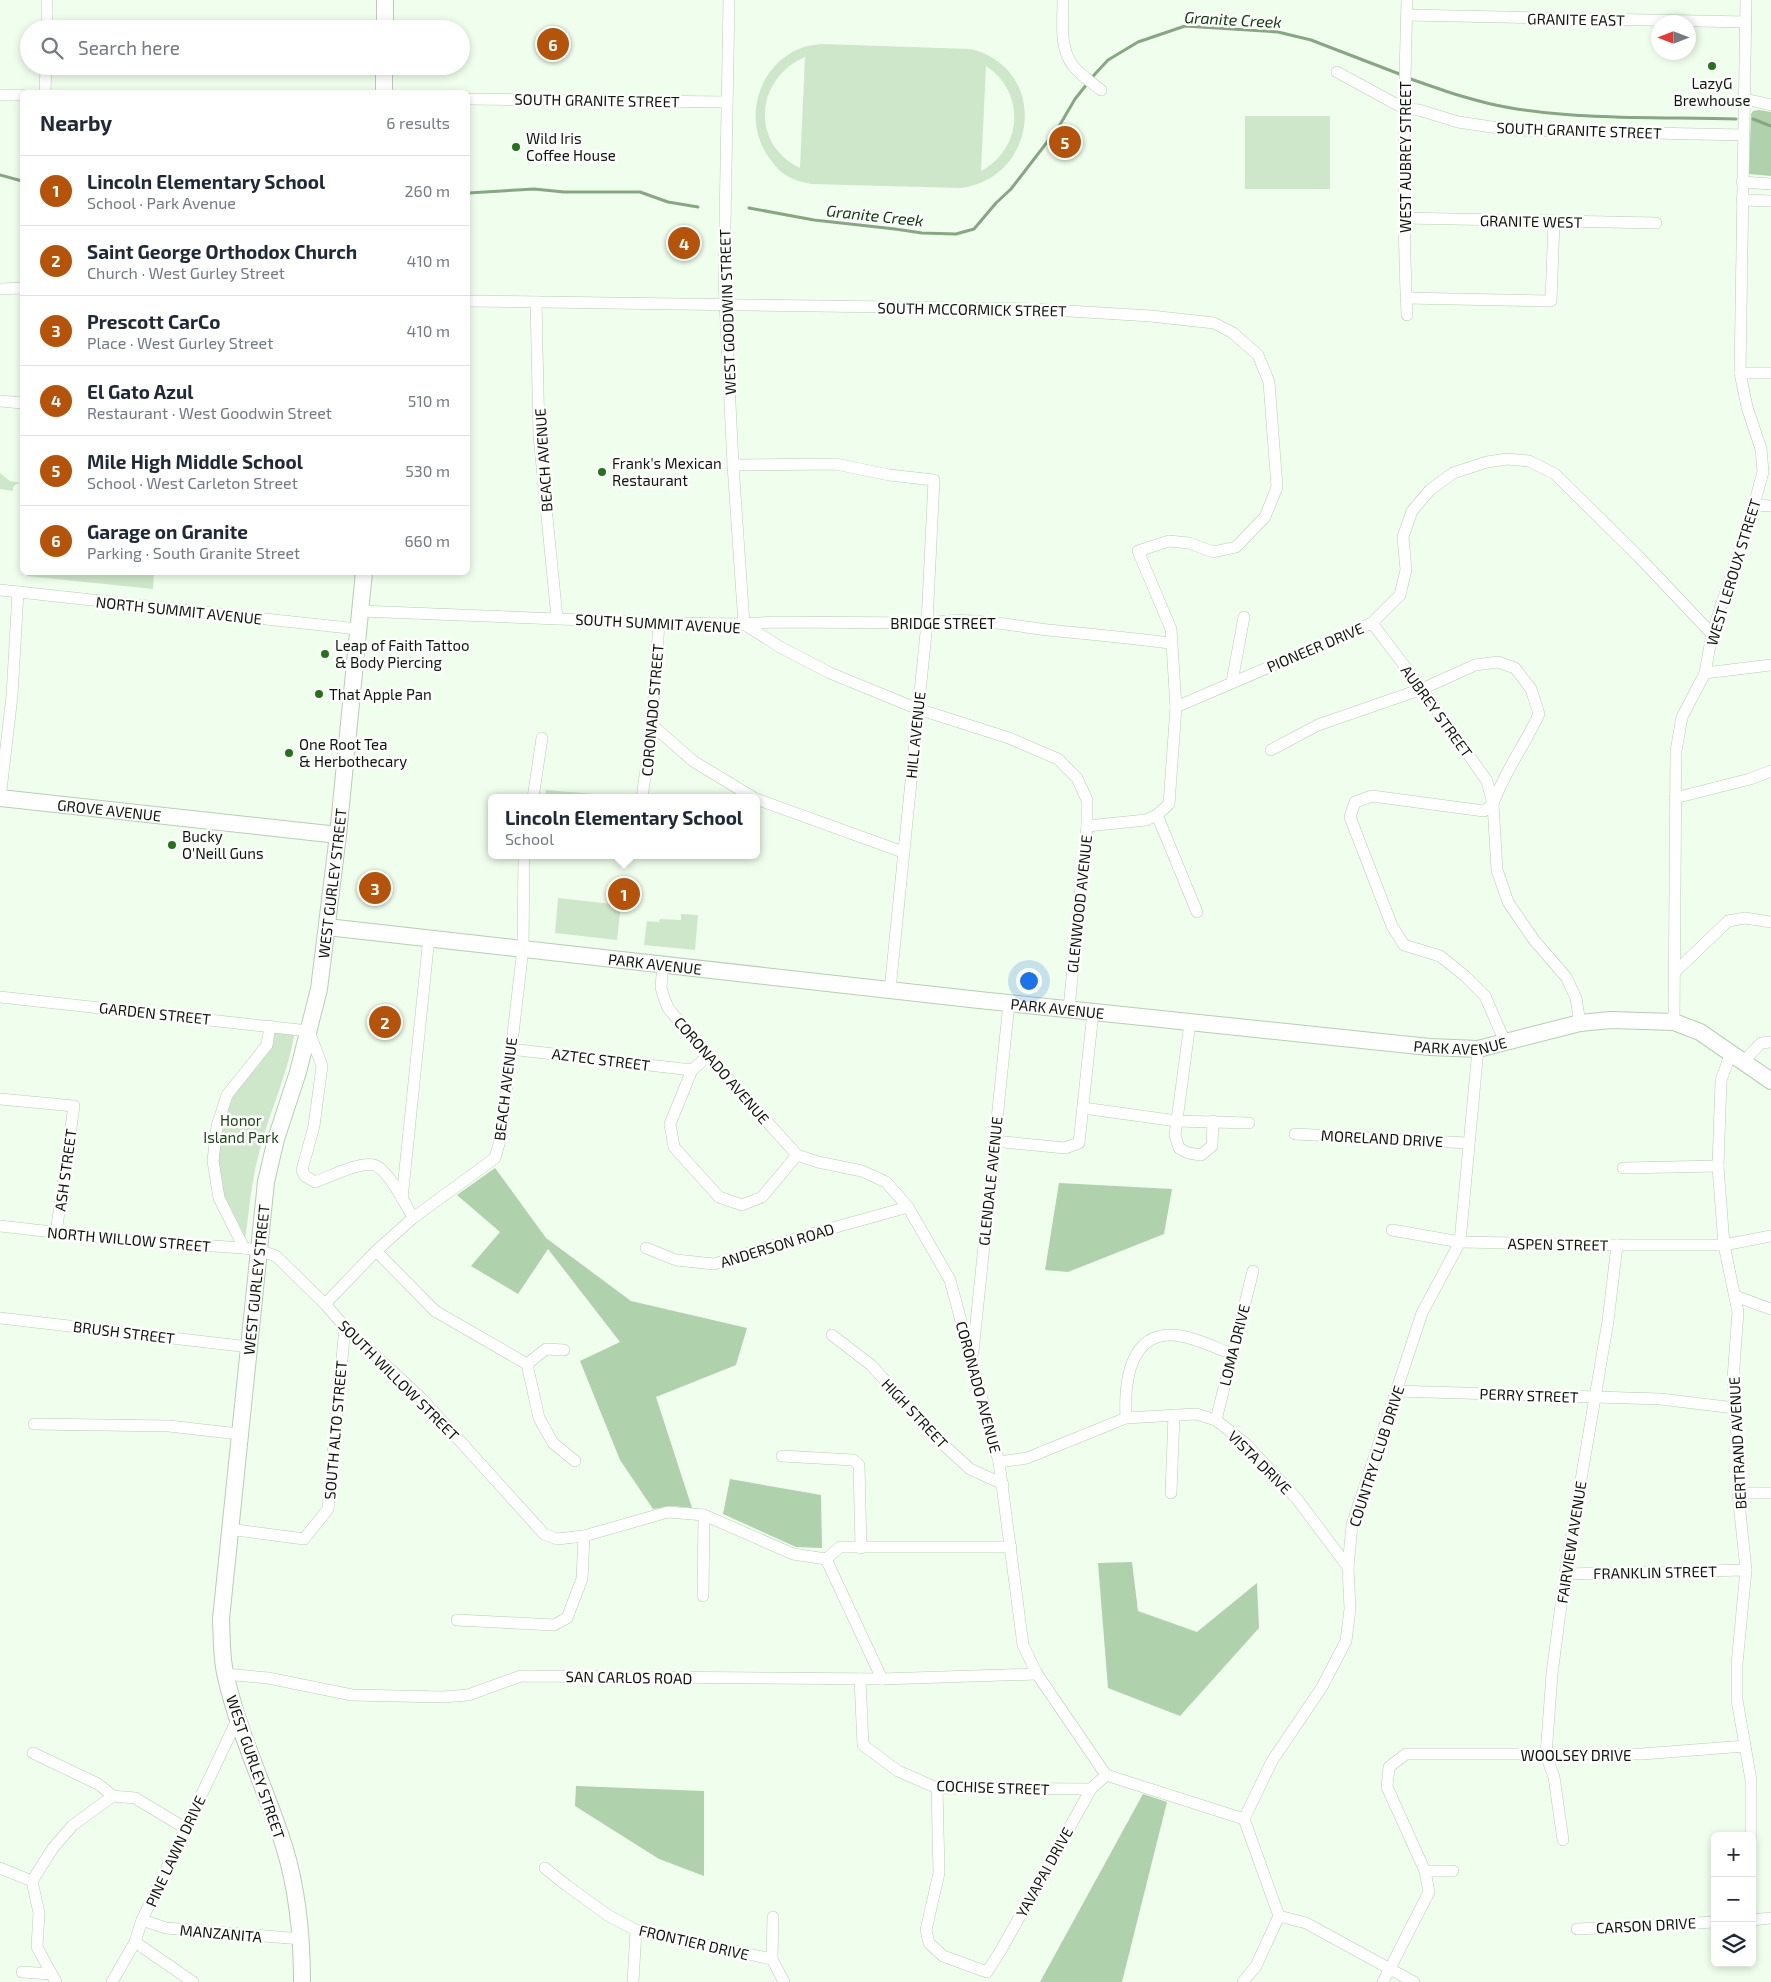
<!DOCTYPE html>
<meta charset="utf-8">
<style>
body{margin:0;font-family:"Exo 2",sans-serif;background:#f6f6f7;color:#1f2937}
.controls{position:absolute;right:15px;bottom:15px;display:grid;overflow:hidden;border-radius:8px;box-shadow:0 2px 8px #0003}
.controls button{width:45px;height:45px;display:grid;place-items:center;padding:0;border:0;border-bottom:1px solid #e0e1e3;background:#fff;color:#1f2937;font:25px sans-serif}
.compass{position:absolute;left:1651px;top:15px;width:45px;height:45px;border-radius:50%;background:#fff;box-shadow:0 2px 8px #0003;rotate:270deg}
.you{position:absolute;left:1028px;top:980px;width:18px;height:18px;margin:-12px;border:4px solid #fff;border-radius:50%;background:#1a73e8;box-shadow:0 0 0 8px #1a73e833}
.badge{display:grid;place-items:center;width:32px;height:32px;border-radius:50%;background:#b45309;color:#fff;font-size:16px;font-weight:700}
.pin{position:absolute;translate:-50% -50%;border:2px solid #fff;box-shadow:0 1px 5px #0006}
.popup{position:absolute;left:488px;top:794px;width:272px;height:65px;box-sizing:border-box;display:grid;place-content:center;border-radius:8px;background:#fff;filter:drop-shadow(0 1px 4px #0005);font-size:16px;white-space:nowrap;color:#747a83}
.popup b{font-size:19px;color:#1f2937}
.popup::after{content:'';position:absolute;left:50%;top:100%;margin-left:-10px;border:10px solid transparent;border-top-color:#fff}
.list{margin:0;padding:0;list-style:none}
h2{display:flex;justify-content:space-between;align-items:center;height:65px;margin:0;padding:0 20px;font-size:21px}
h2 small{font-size:16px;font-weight:400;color:#747a83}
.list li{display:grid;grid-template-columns:32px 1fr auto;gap:15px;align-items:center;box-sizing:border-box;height:70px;padding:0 20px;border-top:1px solid #e0e1e3}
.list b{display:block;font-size:19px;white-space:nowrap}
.list p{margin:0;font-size:16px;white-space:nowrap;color:#747a83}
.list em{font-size:16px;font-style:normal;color:#747a83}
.icon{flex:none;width:28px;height:28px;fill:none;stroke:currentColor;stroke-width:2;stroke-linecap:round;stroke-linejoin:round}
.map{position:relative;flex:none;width:1771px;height:1982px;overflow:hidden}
.search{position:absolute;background:#fff;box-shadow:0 2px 8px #0003;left:20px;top:20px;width:450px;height:55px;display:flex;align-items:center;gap:12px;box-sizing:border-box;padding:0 18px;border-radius:28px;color:#747a83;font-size:19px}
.panel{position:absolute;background:#fff;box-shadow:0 2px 8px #0003;left:20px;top:90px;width:450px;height:485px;border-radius:8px}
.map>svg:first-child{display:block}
.green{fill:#cee7ca;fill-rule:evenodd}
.forest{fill:#afd1ab}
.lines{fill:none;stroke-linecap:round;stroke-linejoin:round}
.stream{stroke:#87a782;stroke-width:3}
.street-casing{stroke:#b6ceb3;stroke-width:12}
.secondary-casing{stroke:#b6ceb3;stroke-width:18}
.street{stroke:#fff;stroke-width:11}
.secondary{stroke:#fff;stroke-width:16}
.poi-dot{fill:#24731a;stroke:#fff;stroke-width:2}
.labels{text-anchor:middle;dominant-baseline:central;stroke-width:5;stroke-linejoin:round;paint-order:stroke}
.street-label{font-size:15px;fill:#0f170d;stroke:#fff}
.poi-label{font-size:15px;fill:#0f170d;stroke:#fff;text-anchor:start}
.park-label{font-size:15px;fill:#1a4714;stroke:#fff}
.water-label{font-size:16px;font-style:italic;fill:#12400d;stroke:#fff}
</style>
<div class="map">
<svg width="1771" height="1982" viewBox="0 0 1771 1982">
<rect width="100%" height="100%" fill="#f0feed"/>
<!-- green -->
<g class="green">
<path d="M822,44L971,49C1050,69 1038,178 961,188L811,184C804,182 796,181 789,177C781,173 775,166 770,159C736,114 766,46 822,44ZM805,57L800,167V168C749,143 756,78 805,57ZM986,66C1026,92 1023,149 981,171Z"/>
<rect x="1245" y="116" width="85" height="73"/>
<polygon points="0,473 10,481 22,483 16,484 13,487 13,491 0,489"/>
<polygon points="28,572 154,572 154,573 153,589 27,576"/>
<polygon points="546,790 606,795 606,798 545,798"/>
<polygon points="558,898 621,905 617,940 555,933"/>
<polygon points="681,914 698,915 695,950 644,945 647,921 659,922 660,919 681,920"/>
<path d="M270,1026L295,1029C290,1069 271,1107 261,1146C251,1179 249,1214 244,1248L231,1219L213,1161L227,1095L267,1045Z"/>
</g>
<!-- forest -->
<g class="forest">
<polygon points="1759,110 1771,112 1771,176 1749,174 1751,114 1753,111"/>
<polygon points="495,1168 546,1238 631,1301 747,1328 736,1365 656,1397 692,1508 672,1506 653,1509 620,1460 580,1361 620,1342 548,1249 518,1294 471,1266 500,1232 457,1195"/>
<polygon points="1059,1183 1172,1189 1164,1234 1068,1272 1045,1270"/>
<polygon points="730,1479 821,1495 822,1548 796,1547 723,1514"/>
<polygon points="1132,1562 1138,1611 1197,1632 1257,1583 1259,1628 1180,1716 1108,1688 1098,1563"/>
<polygon points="576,1786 704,1791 704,1876 659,1859 575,1806"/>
<polygon points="1143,1794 1167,1802 1122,1982 1040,1982"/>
</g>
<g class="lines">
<!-- stream -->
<g class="stream">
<path d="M1408,78C1442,90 1475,102 1511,108C1584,120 1661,117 1736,119"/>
<polyline points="1753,119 1771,126"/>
<polyline points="0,175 22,181"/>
<polyline points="468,193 534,189 564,192 640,192 668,202 698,207"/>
<polyline points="749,208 814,220 895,229 922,233 956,234 974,229 996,203 1011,189 1058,128 1075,99 1095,74 1108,60 1138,42 1185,26 1278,32 1311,40 1402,75"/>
</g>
<defs>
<g id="street">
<path d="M729,0L724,281L733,465L744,624L775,622L927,623C967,616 1008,625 1048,630C1089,634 1130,638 1170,643"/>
<path d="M1063,0C1063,23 1059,49 1074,67C1082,76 1092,83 1101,90"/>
<polyline points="1407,15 1746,22"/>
<polyline points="47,29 47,0"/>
<polyline points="1337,72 1405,109 1419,110 1458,122 1512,130 1743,135"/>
<polyline points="45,92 46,66"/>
<polyline points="0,95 22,95"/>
<polyline points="468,99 727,102"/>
<polyline points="1745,99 1771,105"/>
<polyline points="1742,182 1771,184"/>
<polyline points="1742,200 1771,201"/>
<polyline points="1405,218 1656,223"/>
<polyline points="0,289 22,288"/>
<polyline points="1406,298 1551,301 1554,222"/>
<polyline points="468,301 1036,309 1151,316 1214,323 1233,333 1258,355 1269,382 1277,487 1265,517 1236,547 1213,552 1189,543 1169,541 1138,551 1171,629 1176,707 1169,804 1157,815 1146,820 1087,826"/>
<polyline points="536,302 539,436 557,618"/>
<path d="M1407,315C1402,210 1404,105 1407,0"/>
<polyline points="1740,373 1771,373"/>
<polyline points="0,401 22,403"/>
<polyline points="733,465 836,464 889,475 934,480 927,623 890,990"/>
<polyline points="1754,505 1771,506"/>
<polyline points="0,590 358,629"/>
<polyline points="360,611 659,623 744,624 780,647 830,673 918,709 1009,738 1058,759 1077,778 1087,800 1087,826 1069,1008"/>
<polyline points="1372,623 1422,689 1487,781 1493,804 1497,870 1508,902 1534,940 1566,977 1576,998 1580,1023"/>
<polyline points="1705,673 1771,665"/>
<polyline points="1232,682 1244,617"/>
<polyline points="1176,707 1372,623 1400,595 1406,570 1403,537 1412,511 1430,490 1453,473 1487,462 1507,459 1529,461 1555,474 1639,557 1712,634"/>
<polyline points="652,725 693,761 754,798"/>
<path d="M1271,750L1318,725L1422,689L1475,665L1498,662L1515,668L1531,689L1539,714C1525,745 1504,772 1493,804"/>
<polyline points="533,798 542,738"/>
<polyline points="642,798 652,725 659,623"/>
<polyline points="1675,798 1750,779 1771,771"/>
<polyline points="0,799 12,696 18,592"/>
<polyline points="756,799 903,852"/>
<polyline points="1493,804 1484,811 1372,796 1355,802 1350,817 1392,926 1404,945 1440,956 1465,976 1485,996 1505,1042"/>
<polyline points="1157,815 1197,912"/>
<polyline points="663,964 661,987 663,995 668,1008 708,1056 797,1155 818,1162 862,1171 886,1182 908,1207 950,1280 999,1462 1023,1645 1037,1674 1106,1775 1244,1819"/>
<polyline points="1675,972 1728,921 1745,918 1771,922"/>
<path d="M0,997L309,1031L322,1066L314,1126L302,1170L305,1176L315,1182C329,1177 360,1161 374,1165C388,1169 406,1205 413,1218"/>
<polyline points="1674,1022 1676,751 1682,717 1705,673 1712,634 1754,505 1763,472 1761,449 1747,407 1740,373 1746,0"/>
<polyline points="1190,1023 1175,1135 1179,1148 1188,1153 1201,1155 1212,1146 1213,1121"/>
<polyline points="510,1049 692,1070"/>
<polyline points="1731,1053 1721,1080 1718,1166 1724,1245 1738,1312 1733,1379 1739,1467 1738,1493 1746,1570 1737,1664 1737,1700 1751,1780 1751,1836"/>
<polyline points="708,1056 692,1070 670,1124 674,1147 719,1197 742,1205 762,1197 797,1155"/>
<polyline points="1744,1061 1761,1043 1771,1042"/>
<polyline points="0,1099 74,1106 56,1233"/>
<polyline points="1083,1108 1177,1121 1249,1123"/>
<polyline points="1295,1134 1468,1143"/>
<polyline points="994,1141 1065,1148 1079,1143 1093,1012"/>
<polyline points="1623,1168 1718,1166"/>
<polyline points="402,1199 429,937"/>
<polyline points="0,1226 122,1240 244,1248 258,1250 276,1256 325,1304 345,1327 423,1400 544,1534 557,1539 584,1536 668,1512 704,1515 793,1554 826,1559 840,1547 1011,1547"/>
<polyline points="1392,1230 1460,1242 1617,1245 1724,1245 1771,1236"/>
<polyline points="244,1248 219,1198 213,1161 217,1126 227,1095 267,1045 270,1026"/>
<polyline points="646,1248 676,1260 714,1264 804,1236 908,1207"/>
<polyline points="376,1251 435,1311 527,1364 539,1418 553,1443 575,1461"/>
<polyline points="1735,1296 1771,1309"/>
<polyline points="325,1304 376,1251 413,1218 495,1158 501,1137 523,948 524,855"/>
<polyline points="0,1318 249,1347"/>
<polyline points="832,1335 871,1365 945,1446 970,1469 1003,1484"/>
<polyline points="973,1352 1009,1003"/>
<polyline points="527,1364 546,1349 564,1350"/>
<polyline points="1397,1391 1660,1399 1735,1408"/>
<path d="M1126,1418C1124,1381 1130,1327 1181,1336C1198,1339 1216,1348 1232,1354"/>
<polyline points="1216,1420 1253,1271"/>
<polyline points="34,1424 169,1426 239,1434"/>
<polyline points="782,1456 853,1460 859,1465 861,1548"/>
<polyline points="999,1462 1027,1458 1126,1418 1196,1414 1216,1420 1246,1444 1297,1499 1348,1567"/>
<polyline points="1171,1493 1174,1415"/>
<polyline points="1738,1493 1771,1493"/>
<polyline points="229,1529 304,1539 328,1509 345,1327"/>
<polyline points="826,1559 882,1679"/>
<polyline points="1565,1574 1746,1570"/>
<polyline points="703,1596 704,1515"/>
<polyline points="457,1620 554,1625 567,1618 582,1579 584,1536"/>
<polyline points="225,1674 268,1678 352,1695 443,1697 468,1695 521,1676 882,1679 1037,1674"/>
<polyline points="860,1679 863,1745 898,1771 937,1788 1091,1789"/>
<polyline points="33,1753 98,1784 113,1796"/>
<polyline points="937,1788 939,1873 926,1930 929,1943 943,1956 987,1972 1001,1950 1091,1789 1106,1775"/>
<polyline points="1563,1840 1554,1777 1546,1755 1552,1674 1565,1574 1608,1321 1617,1245"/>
<polyline points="0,1868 32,1881"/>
<polyline points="545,1868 566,1885 609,1916 636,1930 772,1959"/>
<polyline points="1425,1871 1453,1871"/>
<polyline points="1279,1916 1306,1923 1414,1982"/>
<polyline points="773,1917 772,1959 784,1982"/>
<polyline points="142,1920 166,1928 302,1939"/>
<polyline points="1752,1920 1771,1918"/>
<polyline points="1577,1929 1715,1922"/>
<polyline points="135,1942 193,1982"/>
<polyline points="22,1972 51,1974"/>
<polyline points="56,1982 37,1947 39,1913 32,1881 53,1848 73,1825 113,1796 135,1798 185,1828"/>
<polyline points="112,1982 135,1942 142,1920 237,1720"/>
<polyline points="633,1982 636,1930"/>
<polyline points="1243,1982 1256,1966 1279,1916 1244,1819 1272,1761 1322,1687 1346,1641 1350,1609 1348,1567 1352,1525 1422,1313 1460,1242 1478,1049"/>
<polyline points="1383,1982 1429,1892 1425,1871 1387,1787 1389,1767 1406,1754 1642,1754 1745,1746"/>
</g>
<g id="secondary">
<polyline points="385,29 385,0"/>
<polyline points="384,92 384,66"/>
<path id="s1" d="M0,798L338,835"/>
<path id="s2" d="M327,927L979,1000L1429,1047L1478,1049L1580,1023L1611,1020L1674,1022L1700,1032L1771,1081"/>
<path id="s3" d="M302,1982C302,1936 298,1891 284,1846C266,1789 239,1735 226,1677C221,1658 222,1638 221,1619L266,1182L276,1139L298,1072L319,989L338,835L364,572"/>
</g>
</defs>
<!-- street casing -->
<use href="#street" class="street-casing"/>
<!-- secondary casing -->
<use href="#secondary" class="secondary-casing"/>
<!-- street -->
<use href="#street" class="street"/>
<!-- secondary -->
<use href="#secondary" class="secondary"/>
</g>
<!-- markers -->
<g class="poi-dot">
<circle cx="1712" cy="66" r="5"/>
<circle cx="516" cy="147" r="5"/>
<circle cx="602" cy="472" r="5"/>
<circle cx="325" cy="654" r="5"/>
<circle cx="319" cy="694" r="5"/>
<circle cx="289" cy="753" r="5"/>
<circle cx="172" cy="845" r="5"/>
</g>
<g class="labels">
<!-- street labels -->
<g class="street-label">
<text transform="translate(1576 19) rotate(1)">GRANITE EAST</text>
<text transform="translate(597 100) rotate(1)">SOUTH GRANITE STREET</text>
<text transform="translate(1579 130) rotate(2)">SOUTH GRANITE STREET</text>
<text transform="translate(1405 157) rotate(-90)">WEST AUBREY STREET</text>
<text transform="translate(1531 221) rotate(1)">GRANITE WEST</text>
<text transform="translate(972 309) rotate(1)">SOUTH MCCORMICK STREET</text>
<text transform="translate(727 312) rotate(-92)">WEST GOODWIN STREET</text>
<text transform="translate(543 460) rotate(-94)">BEACH AVENUE</text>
<text transform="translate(1733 572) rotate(-73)">WEST LEROUX STREET</text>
<text transform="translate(179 610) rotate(6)">NORTH SUMMIT AVENUE</text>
<text transform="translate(658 623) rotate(3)">SOUTH SUMMIT AVENUE</text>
<text x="943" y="623">BRIDGE STREET</text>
<text transform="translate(1315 647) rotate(-23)">PIONEER DRIVE</text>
<text transform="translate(652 710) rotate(-85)">CORONADO STREET</text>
<text transform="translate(1437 711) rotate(54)">AUBREY STREET</text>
<text transform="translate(915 735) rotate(-84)">HILL AVENUE</text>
<text stroke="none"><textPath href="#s1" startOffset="110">GROVE AVENUE</textPath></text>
<text stroke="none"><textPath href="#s3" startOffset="1121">WEST GURLEY STREET</textPath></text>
<text transform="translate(1079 904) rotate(-84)">GLENWOOD AVENUE</text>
<text stroke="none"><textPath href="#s2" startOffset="330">PARK AVENUE</textPath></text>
<text stroke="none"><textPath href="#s2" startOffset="735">PARK AVENUE</textPath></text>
<text transform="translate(155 1013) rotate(6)">GARDEN STREET</text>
<text stroke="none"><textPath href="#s2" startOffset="1140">PARK AVENUE</textPath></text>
<text transform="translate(601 1059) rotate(7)">AZTEC STREET</text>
<text transform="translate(722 1070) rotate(49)">CORONADO AVENUE</text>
<text transform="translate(505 1089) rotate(-83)">BEACH AVENUE</text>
<text transform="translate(1382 1138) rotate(3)">MORELAND DRIVE</text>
<text transform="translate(65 1170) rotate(-82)">ASH STREET</text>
<text transform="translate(990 1181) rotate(-84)">GLENDALE AVENUE</text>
<text transform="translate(129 1239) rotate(5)">NORTH WILLOW STREET</text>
<text transform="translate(1558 1244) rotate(1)">ASPEN STREET</text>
<text transform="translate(777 1245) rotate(-17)">ANDERSON ROAD</text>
<text stroke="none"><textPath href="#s3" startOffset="716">WEST GURLEY STREET</textPath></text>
<text transform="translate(124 1332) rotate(7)">BRUSH STREET</text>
<text transform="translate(1234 1345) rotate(-76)">LOMA DRIVE</text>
<text transform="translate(399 1380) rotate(45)">SOUTH WILLOW STREET</text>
<text transform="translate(979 1387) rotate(75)">CORONADO AVENUE</text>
<text transform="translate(1529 1395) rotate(2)">PERRY STREET</text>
<text transform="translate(915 1413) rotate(47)">HIGH STREET</text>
<text transform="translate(335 1430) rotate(-85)">SOUTH ALTO STREET</text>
<text transform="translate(1737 1443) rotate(-93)">BERTRAND AVENUE</text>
<text transform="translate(1376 1456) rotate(-72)">COUNTRY CLUB DRIVE</text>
<text transform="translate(1260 1462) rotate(45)">VISTA DRIVE</text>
<text transform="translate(1571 1542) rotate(-81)">FAIRVIEW AVENUE</text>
<text transform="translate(1655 1572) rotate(-1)">FRANKLIN STREET</text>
<text transform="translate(629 1677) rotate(1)">SAN CARLOS ROAD</text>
<text x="1576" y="1755">WOOLSEY DRIVE</text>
<text transform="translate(256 1767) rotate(71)">WEST GURLEY STREET</text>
<text transform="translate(993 1787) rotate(2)">COCHISE STREET</text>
<text transform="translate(175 1851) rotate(-65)">PINE LAWN DRIVE</text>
<text transform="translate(1044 1872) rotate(-61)">YAVAPAI DRIVE</text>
<text transform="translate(1646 1925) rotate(-3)">CARSON DRIVE</text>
<text transform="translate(221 1933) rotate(5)">MANZANITA</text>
<text transform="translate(694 1942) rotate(13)">FRONTIER DRIVE</text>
</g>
<!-- poi labels -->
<g class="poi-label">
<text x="1712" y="83" text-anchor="middle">LazyG<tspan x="1712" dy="17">Brewhouse</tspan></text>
<text x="526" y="138">Wild Iris<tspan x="526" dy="17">Coffee House</tspan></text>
<text x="612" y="463">Frank's Mexican<tspan x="612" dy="17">Restaurant</tspan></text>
<text x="335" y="645">Leap of Faith Tattoo<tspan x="335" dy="17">&amp; Body Piercing</tspan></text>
<text x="329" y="694">That Apple Pan</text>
<text x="299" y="744">One Root Tea<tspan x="299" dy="17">&amp; Herbothecary</tspan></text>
<text x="182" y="836">Bucky<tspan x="182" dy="17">O'Neill Guns</tspan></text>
</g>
<!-- park labels -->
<g class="park-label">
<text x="241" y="1120">Honor<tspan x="241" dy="17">Island Park</tspan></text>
</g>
<!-- water labels -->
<g class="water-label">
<text transform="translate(1233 19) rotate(3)">Granite Creek</text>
<text transform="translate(875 215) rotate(6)">Granite Creek</text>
</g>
</g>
</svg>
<div class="controls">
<button>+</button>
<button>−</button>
<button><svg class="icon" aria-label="layers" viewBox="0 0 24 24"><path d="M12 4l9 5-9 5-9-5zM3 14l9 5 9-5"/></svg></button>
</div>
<svg class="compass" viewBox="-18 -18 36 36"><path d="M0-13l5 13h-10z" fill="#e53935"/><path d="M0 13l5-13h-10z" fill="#747a83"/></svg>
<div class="you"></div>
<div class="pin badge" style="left:624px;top:894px">1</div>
<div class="popup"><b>Lincoln Elementary School</b>School</div>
<div class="pin badge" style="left:385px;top:1022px">2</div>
<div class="pin badge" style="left:375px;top:888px">3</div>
<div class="pin badge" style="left:684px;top:243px">4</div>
<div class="pin badge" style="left:1065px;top:142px">5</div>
<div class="pin badge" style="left:553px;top:44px">6</div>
<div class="search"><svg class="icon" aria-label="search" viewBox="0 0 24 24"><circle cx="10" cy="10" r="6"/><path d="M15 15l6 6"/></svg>Search here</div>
<section class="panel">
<h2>Nearby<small>6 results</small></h2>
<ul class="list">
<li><span class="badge">1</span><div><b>Lincoln Elementary School</b><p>School · Park Avenue</p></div><em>260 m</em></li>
<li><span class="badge">2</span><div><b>Saint George Orthodox Church</b><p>Church · West Gurley Street</p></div><em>410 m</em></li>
<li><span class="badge">3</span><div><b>Prescott CarCo</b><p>Place · West Gurley Street</p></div><em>410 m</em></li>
<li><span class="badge">4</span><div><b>El Gato Azul</b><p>Restaurant · West Goodwin Street</p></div><em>510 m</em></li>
<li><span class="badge">5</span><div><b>Mile High Middle School</b><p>School · West Carleton Street</p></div><em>530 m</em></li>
<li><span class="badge">6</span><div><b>Garage on Granite</b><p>Parking · South Granite Street</p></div><em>660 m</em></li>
</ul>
</section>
</div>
